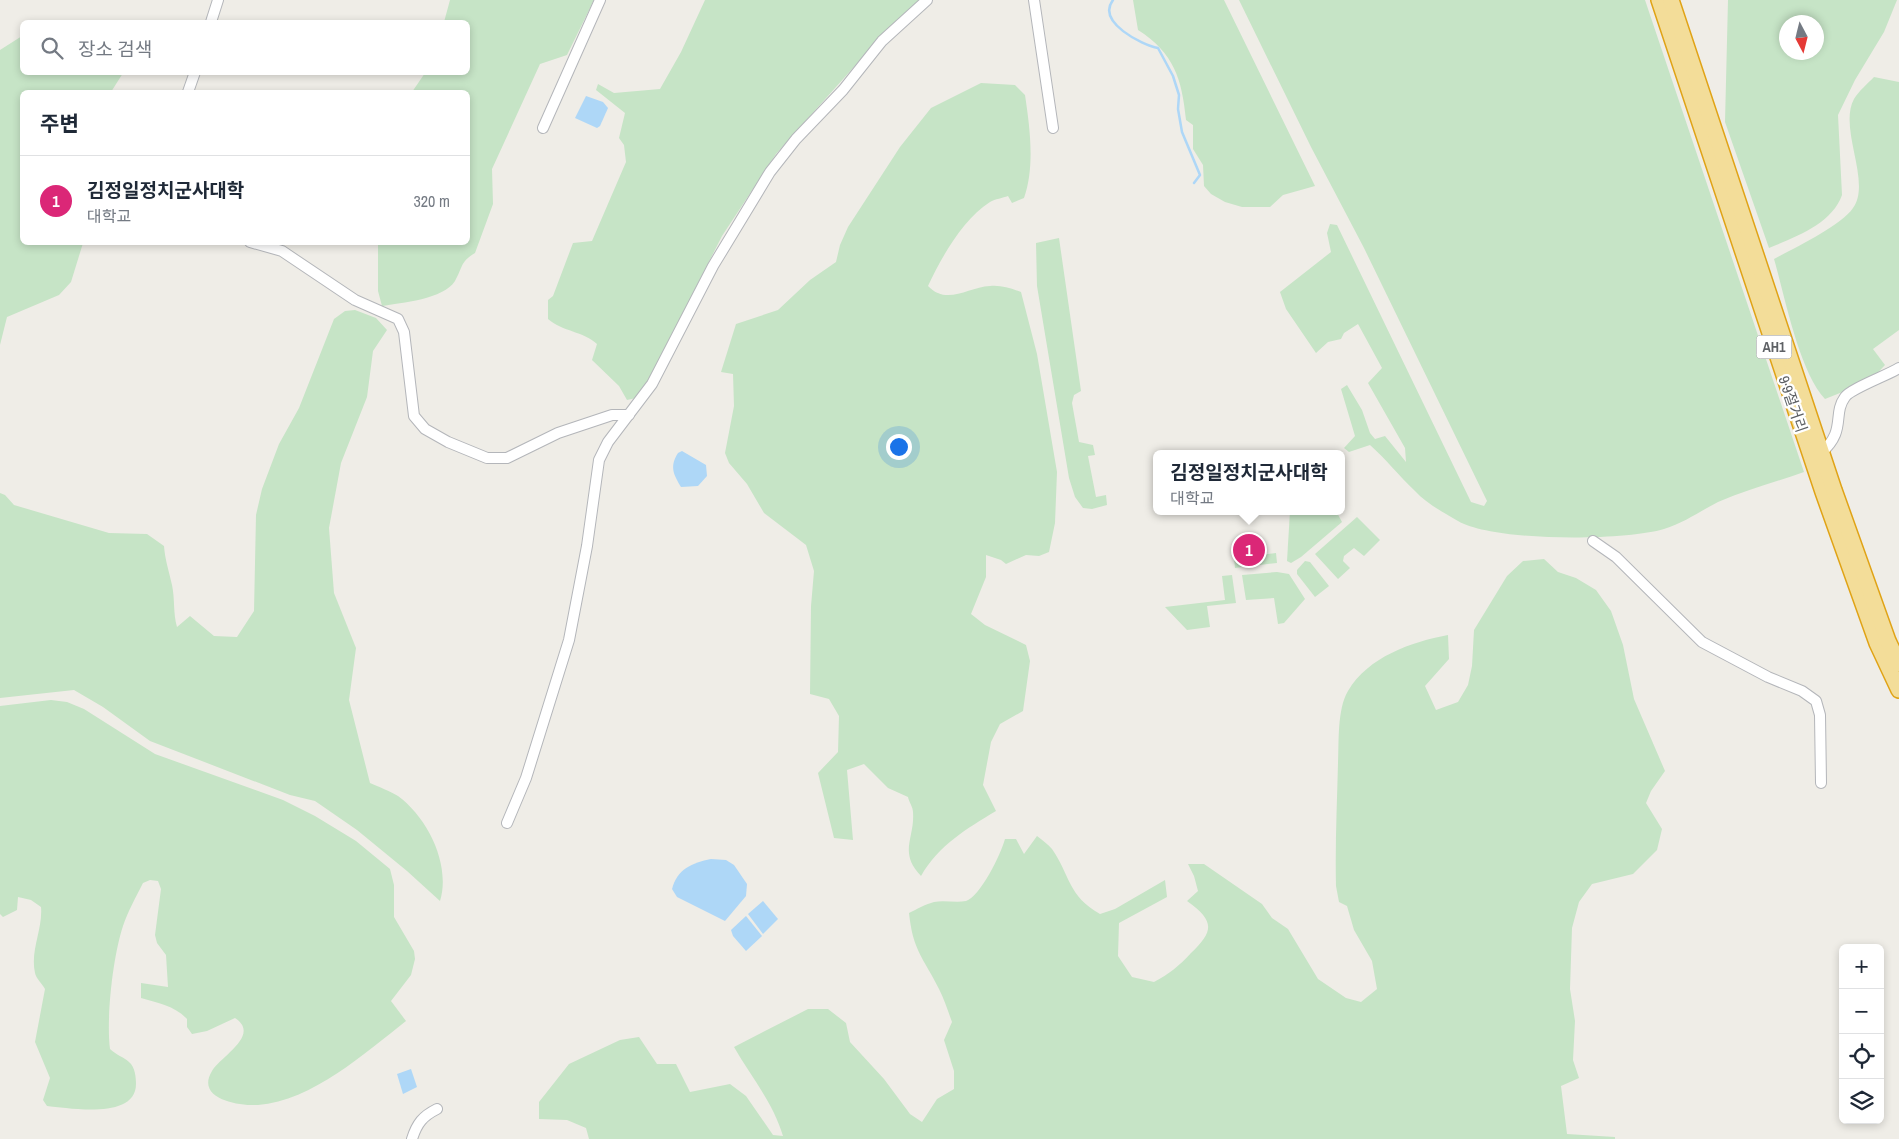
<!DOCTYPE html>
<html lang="ko">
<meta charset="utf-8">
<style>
body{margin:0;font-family:"Archivo Narrow","Noto Sans KR",sans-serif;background:#f6f6f7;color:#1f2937}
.controls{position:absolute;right:15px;bottom:15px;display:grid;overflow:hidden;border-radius:8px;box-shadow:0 2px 8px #0003}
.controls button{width:45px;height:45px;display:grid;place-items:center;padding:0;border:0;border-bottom:1px solid #e0e1e3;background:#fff;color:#1f2937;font:25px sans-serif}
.compass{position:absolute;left:1779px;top:15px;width:45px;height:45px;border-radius:50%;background:#fff;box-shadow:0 2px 8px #0003;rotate:173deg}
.you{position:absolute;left:898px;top:446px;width:18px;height:18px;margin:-12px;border:4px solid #fff;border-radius:50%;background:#1a73e8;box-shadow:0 0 0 8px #1a73e833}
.badge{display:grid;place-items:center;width:32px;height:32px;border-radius:50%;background:#db2777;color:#fff;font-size:16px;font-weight:700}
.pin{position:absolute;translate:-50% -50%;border:2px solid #fff;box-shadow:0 1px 5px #0006}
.popup{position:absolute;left:1153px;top:450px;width:192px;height:65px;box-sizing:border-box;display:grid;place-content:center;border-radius:8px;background:#fff;filter:drop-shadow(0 1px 4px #0005);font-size:16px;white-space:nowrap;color:#747a83}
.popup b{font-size:19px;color:#1f2937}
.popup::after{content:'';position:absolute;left:50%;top:100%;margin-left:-10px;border:10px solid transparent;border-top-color:#fff}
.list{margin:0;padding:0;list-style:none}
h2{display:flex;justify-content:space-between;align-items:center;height:65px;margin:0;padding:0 20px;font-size:21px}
h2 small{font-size:16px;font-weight:400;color:#747a83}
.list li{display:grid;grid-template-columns:32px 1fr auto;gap:15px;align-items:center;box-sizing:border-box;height:90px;padding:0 20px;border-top:1px solid #e0e1e3}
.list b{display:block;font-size:19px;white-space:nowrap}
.list p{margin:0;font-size:16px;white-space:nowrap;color:#747a83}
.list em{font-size:16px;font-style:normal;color:#747a83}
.icon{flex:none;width:28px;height:28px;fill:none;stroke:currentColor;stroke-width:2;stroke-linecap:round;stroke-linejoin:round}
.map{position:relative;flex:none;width:1899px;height:1139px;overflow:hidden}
.search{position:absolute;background:#fff;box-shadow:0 2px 8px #0003;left:20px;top:20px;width:450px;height:55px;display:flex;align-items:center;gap:12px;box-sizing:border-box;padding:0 18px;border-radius:8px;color:#747a83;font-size:19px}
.panel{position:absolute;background:#fff;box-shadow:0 2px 8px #0003;left:20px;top:90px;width:450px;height:155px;border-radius:8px}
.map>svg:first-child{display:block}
.green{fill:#c6e4c6;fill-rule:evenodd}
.water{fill:#aed7f7}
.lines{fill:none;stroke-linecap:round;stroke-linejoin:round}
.stream{stroke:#aed7f7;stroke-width:2.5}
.minor-casing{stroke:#b4b6ba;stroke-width:12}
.highway-casing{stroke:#e0a316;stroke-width:18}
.minor{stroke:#fff;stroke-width:10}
.highway{stroke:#f3dd99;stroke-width:15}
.labels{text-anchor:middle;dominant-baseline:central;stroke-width:4.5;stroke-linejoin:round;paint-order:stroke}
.shield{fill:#fff;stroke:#8e9093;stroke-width:1}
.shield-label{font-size:14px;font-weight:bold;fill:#5e6165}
.street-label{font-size:15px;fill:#5e6165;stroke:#fff}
</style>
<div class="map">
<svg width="1899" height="1139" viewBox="0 0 1899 1139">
<rect width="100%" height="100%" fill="#efede7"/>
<!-- green -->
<g class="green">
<path d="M450,0H594L567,55L540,64L492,169L493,204L475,253C460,262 463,267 455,281C444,299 401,303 382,306L378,291V243L468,242V92H412L425,73L468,72V22H444Z"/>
<path d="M705,0H921L878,40L776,154L722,236L648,382L636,398L627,400L619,386L592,360L597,344C583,331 563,332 548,319V300L553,296L573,243L592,241L626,162L624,145L619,138L625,113L596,90L598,84L614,93L660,89L681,52Z"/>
<path d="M1133,0H1224L1315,186L1283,195L1270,207H1242L1225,202L1211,194L1204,186L1203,165L1193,149V125L1186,120C1182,79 1174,53 1138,30Z"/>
<path d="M1239,0H1645L1804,472C1776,482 1746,490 1718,502C1700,511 1684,523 1664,529C1624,541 1494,542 1458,521C1444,513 1426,503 1415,491C1399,476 1386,459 1370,445L1349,452L1344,448L1355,436L1341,389L1347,385L1362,410L1370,433L1375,439L1385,436L1406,462L1405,448L1368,383L1382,368L1358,324L1344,333L1341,339L1328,342L1316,353L1286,309L1280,292L1331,252L1327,233L1330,224L1337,225L1471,502L1484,506L1487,501L1364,248L1311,147Z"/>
<path d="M1728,0H1897L1884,32L1855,80L1838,115L1842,195C1832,224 1795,237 1769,248L1725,122ZM1786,22H1816V52H1786Z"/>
<polygon points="22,36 22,72 123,73 111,92 22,92 22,242 83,243 71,282 59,295 7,317 0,345 0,50"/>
<path d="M1874,77L1899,82V330L1873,349L1885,365L1870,381L1825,399C1799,371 1785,297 1774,259C1794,248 1841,226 1853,208C1872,182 1838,128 1854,99C1859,91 1867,84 1874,77Z"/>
<path d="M981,83L1015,85L1025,95C1030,128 1035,167 1024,198L1012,203L1008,196C1003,198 995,199 990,202C963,219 941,258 928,286C947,306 968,287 990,286C1001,285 1010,288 1021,292L1037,354L1057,472L1055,523L1049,552L1039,556L1026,555L1006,564L1001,560L986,555V577L971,614L985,625L1026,645L1030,661L1023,711L1000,724L991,742L983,785L996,811C966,829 939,845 921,876C898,852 915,838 913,812C913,807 909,802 908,797L888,788L864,764L847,770L853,840L834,838L818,773L838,752L839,716L829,699L810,694L811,606L814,571L806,545L764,513L747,484L729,463L725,453L734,406L733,374L721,372L736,324L778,310L810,280L836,262L840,245L848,227L900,147L931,108Z"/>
<polygon points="1059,238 1081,391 1074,395 1072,403 1079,442 1093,445 1095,455 1088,456 1096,497 1106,495 1107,505 1092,509 1083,508 1075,497 1069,478 1037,286 1036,243"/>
<path d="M355,310L376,318L387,330L373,351L367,397L341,463L329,528L334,593L356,648L349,700L370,783C379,787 390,791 398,796C428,818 451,865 440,901L407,871L357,830L315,801L290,795L150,741L103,707L74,690L0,698V493L5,495L14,505L109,533L147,534L164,546C165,560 169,571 172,585C175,599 173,613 177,627L190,616L214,636L237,637L254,611L256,515L262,489L279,444L299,408L334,319L345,311Z"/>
<polygon points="1290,511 1336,511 1342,522 1301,557 1291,563 1287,561"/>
<polygon points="1357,517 1380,540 1364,556 1354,548 1344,556 1343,561 1350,568 1338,579 1315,554"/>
<polygon points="1276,553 1277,563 1235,568 1234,558"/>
<path d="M1544,559L1558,572L1576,578L1596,590L1611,611L1623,645L1634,699L1665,771L1651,791L1646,803L1662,829L1657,850L1633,874L1592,884L1579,902L1572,928L1570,989L1575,1021L1573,1060L1579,1078L1561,1086L1567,1134L1615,1137V1139H589L586,1128L567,1120L539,1119V1102L569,1064L620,1040L639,1037L657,1064H676L690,1092L730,1084L746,1096L773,1135L783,1136C773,1102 751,1077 734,1047L808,1009H828L846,1023L850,1042L884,1079L910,1114L922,1122L937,1099L954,1089V1071L944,1040L952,1022C948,1011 944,999 939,989C923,957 913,951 909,913C917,909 926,904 934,902C944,900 956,903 966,901C980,897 1001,854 1005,839H1016L1024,854L1037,836C1042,840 1048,844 1052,849C1070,875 1068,896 1100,914L1115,909L1165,880L1167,897L1119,923L1118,956L1132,977L1154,982C1169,974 1179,966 1191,953C1214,931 1215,921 1187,901L1198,891L1194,876L1188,864H1204L1262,904L1272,918L1288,929L1318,979L1346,998L1361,1002L1377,989L1372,961L1354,930L1347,906L1339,902L1336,886C1335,845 1337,804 1338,763C1339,743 1337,709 1348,691C1368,657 1411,642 1448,635L1449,659L1425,686L1436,710L1458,702L1468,685L1472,666L1474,630L1507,576L1523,561Z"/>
<polygon points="1305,561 1310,562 1329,586 1315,597 1297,574 1297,570"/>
<polygon points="1277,572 1289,574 1305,599 1284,623 1278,624 1274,598 1246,600 1242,575"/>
<polygon points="1232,575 1236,603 1207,606 1210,627 1187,630 1165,607 1225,600 1222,576"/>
<path d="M51,700L67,702L84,709L155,754L283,800L315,816L356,841L390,869L394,885V917L414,951L415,959L411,975L391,1001L406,1021C365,1053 312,1101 258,1105C239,1106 195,1099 212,1071C221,1056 261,1035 235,1018L207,1031L192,1034L187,1027V1019C175,1006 158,1003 141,998V983L168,987L166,955L157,943L155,935L161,889L158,881L150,880L143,883C136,897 128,911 123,926C113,956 106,1018 110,1049C116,1055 124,1057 129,1062C135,1067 136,1077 136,1084C136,1120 69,1108 47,1106L43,1100L50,1078L35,1042L45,989C42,984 36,978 35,973C30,950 43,929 41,907L31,900L18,897L17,910L3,917L0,914V706Z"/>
</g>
<!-- water -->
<g class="water">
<polygon points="586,96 603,102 608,108 600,126 597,128 575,118"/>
<path d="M682,451L706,465L707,476L698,486L681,487C674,475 669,467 678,453Z"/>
<path d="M711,859L726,860L734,865L747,884L746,896L725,921L677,897L672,889C677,869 692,863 711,859Z"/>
<polygon points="763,901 778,919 763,934 748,914"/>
<polygon points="746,916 762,936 746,951 733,936 731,930"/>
<polygon points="411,1069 417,1087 403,1094 397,1074"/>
</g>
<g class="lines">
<!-- stream -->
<path class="stream" d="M1113,0C1096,22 1142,45 1158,48L1173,76L1179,95L1178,109L1182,132L1200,175L1194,183"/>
<defs>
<g id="minor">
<polyline points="1034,0 1053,128"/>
<polyline points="211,22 218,0"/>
<polyline points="188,92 195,72"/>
<polyline points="543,128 600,0"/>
<polyline points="250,242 282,251 355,300 398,319 404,332 414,416 425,429 448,442 487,458 507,458 558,433 612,415 629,415"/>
<path d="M1821,453C1847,430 1832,415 1845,397C1850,389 1888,375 1899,368"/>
<polyline points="1593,541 1616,557 1702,642 1768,677 1802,691 1816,701 1820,715 1821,783"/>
<polyline points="507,823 526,778 569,640 587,546 599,460 608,442 652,384 713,266 770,172 796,139 843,90 882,41 927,0"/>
<path d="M412,1139C417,1123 423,1116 437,1109"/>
</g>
<g id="highway">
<polyline points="1659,0 1823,492 1877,643 1899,690"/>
<polyline points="1671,0 1834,490 1888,641 1899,664"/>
</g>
</defs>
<!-- minor casing -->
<use href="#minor" class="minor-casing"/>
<!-- highway casing -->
<use href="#highway" class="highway-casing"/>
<!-- minor -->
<use href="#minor" class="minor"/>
<!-- highway -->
<use href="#highway" class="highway"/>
</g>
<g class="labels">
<!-- shield labels -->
<rect class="shield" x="1756.5" y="335.5" width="35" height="23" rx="4"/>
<g class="shield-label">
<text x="1774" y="347">AH1</text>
</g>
<!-- street labels -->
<g class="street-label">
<text transform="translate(1793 404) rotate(71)">9·9절거리</text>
</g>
</g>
</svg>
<div class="controls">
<button>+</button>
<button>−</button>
<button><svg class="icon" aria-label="locate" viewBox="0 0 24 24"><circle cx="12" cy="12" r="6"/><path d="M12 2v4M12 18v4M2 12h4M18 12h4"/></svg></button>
<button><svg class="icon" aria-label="layers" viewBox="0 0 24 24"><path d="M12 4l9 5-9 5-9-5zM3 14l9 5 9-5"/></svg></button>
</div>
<svg class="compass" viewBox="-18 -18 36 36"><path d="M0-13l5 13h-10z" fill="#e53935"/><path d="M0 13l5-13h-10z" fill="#747a83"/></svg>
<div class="you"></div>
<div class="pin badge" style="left:1249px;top:550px">1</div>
<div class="popup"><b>김정일정치군사대학</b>대학교</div>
<div class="search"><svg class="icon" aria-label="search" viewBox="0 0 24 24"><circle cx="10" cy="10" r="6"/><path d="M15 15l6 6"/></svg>장소 검색</div>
<section class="panel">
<h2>주변<small></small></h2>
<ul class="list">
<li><span class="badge">1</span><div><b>김정일정치군사대학</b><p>대학교</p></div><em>320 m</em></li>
</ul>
</section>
</div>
